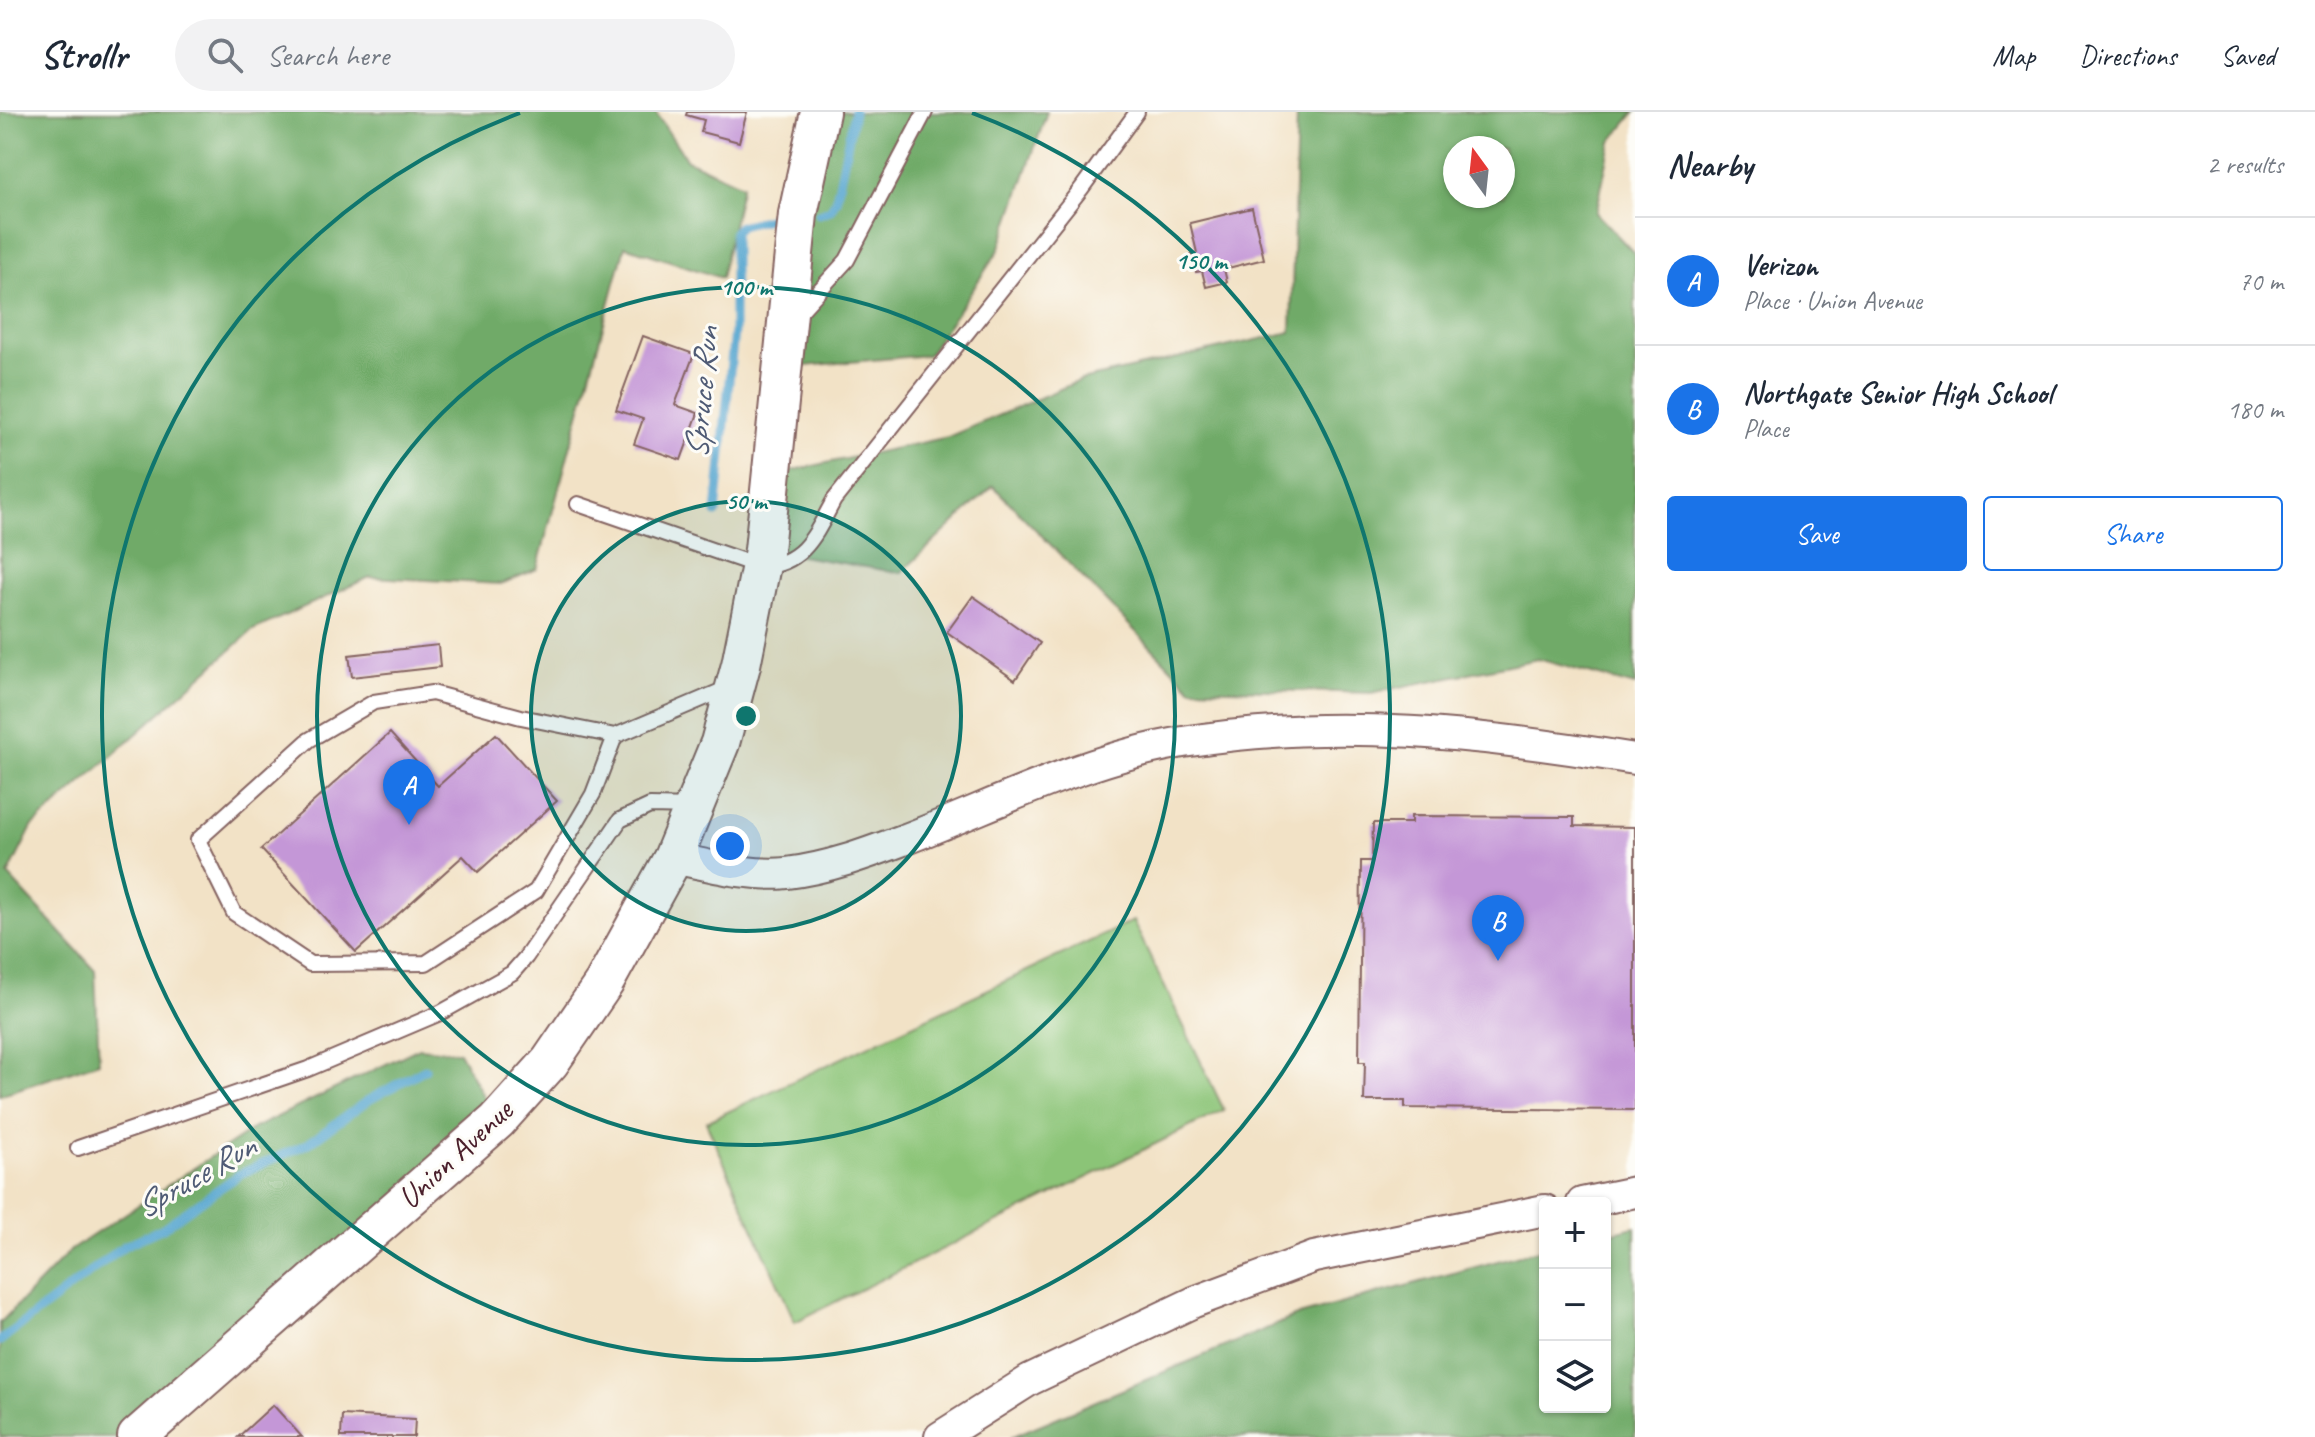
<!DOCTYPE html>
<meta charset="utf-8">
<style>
body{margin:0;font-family:Caveat,sans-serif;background:#f2f2f3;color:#1f2937}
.controls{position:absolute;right:24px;bottom:24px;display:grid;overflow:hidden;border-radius:8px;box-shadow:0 2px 6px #0004}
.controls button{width:72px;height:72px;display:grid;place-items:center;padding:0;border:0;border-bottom:2px solid #e0e1e3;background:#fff;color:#1f2937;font:40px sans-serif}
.compass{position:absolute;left:1443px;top:24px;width:72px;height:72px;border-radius:50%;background:#fff;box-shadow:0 2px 6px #0004;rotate:345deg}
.you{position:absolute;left:730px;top:734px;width:28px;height:28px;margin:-20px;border:6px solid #fff;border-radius:50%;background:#1a73e8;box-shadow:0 0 0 12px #1a73e833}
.badge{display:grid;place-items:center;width:52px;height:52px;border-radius:50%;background:#1a73e8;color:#fff;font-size:26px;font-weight:700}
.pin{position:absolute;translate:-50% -66px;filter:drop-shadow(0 2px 4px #0008)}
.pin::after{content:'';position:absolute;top:42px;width:28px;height:24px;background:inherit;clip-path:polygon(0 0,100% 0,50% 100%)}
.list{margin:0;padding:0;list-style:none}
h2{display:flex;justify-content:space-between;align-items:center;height:104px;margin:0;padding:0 32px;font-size:34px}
h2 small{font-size:26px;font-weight:400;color:#747a83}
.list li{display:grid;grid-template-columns:52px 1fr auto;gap:24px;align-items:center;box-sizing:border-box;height:128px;padding:0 32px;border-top:2px solid #e0e1e3}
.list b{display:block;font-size:30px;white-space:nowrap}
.list p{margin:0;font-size:26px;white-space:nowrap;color:#747a83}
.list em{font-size:26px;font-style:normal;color:#747a83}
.actions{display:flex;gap:16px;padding:24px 32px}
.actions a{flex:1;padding:18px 0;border:2px solid #1a73e8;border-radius:8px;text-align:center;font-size:28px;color:#1a73e8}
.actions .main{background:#1a73e8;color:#fff}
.icon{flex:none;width:44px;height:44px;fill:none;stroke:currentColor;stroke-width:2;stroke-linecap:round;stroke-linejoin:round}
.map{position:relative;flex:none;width:1635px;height:1325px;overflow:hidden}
header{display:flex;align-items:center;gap:48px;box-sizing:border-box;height:112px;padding:0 40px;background:#fff;border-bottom:2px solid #e0e1e3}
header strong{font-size:38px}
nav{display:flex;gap:44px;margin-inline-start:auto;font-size:28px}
.search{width:560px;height:72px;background:#f2f2f3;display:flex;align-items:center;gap:20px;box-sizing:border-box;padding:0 28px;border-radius:44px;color:#747a83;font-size:30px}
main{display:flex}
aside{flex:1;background:#fff}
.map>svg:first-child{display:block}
.green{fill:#8bc477;stroke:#6a7251;stroke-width:2}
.forest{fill:#70aa68;stroke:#5d644a;stroke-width:2;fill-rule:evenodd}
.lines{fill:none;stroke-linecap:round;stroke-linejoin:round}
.stream{stroke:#55a5cf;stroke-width:9}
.building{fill:#c497d7}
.service-casing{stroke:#856361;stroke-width:18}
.minor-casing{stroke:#856361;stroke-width:34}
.tertiary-casing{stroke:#856361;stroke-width:42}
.service{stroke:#fff;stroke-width:14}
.minor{stroke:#fff;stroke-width:30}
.tertiary{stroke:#fff;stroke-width:38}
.ring{fill:none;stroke:#0f766e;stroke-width:4}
.labels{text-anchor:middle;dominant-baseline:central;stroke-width:6;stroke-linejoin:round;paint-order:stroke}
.street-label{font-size:32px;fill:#4a1f2b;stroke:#fdfcf7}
.water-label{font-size:34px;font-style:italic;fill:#4f5b75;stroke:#fdfcf7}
.centre{fill:#0f766e;stroke:#fdfcf7;stroke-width:4}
.ring-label{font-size:24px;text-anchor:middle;font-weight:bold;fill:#0f766e;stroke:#fdfcf7;stroke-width:6;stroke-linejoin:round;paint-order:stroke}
</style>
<header>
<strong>Strollr</strong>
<div class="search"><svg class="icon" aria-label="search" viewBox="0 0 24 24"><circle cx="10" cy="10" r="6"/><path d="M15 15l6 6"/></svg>Search here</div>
<nav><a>Map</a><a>Directions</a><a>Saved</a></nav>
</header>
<main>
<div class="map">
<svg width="1635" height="1325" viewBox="0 0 1635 1325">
<rect width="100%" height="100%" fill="#fdfcf7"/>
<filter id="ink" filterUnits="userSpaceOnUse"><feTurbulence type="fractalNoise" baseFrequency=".0125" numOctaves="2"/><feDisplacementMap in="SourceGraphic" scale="16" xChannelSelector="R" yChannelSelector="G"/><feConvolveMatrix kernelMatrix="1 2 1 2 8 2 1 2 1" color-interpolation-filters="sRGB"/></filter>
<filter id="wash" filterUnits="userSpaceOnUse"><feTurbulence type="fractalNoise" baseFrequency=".006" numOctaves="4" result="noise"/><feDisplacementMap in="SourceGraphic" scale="32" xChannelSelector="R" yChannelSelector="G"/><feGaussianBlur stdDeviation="1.8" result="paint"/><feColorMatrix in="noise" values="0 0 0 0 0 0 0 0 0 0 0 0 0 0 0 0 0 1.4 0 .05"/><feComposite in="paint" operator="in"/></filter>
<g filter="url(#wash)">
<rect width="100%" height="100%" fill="#f2e2c6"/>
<!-- green -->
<polygon class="green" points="1133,809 1224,998 795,1210 706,1010"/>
<!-- forest -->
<g class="forest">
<polygon points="0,0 655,0 687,48 742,73 721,166 625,134 537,457 501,472 370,465 253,518 32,715 8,763 95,858 99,950 0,983"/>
<polygon points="820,0 1047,0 999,138 928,243 783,256"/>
<path d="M1297,0H1635L1611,30L1596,101L1635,142V574L1538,547L1371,581L1191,576L993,374L901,461L764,438L775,362L948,325L1081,268L1291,220ZM1455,36H1503V84H1455Z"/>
<polygon points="419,936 459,940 497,1009 137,1325 0,1325 0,1211 71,1138 254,1016"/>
<polygon points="1635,1115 1635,1325 1011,1325 1299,1203 1545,1136 1545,1295 1605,1295 1605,1122"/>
</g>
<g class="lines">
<!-- stream -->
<g class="stream">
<polyline points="819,102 830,98 836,88 854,0"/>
<polyline points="716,401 734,219 734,120 740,114 780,104"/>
<polyline points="0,1229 124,1134 163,1116 240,1062 309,1031 367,989 425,957"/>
</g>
</g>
<g id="blocks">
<!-- building -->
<g class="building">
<polygon points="687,0 747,0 739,30 701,20 704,8 686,3"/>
<polygon points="1252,96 1264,147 1224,157 1227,170 1206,175 1202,159 1196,160 1191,142 1197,141 1190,111"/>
<polygon points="643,224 694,242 675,293 698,301 681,348 634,332 643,307 616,298"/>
<polygon points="973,484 1040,531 1015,568 947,520"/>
<polygon points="438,533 440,555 352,565 349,543"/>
<polygon points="390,621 438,674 496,622 557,689 478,760 463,744 356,840 261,737"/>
<polygon points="1411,704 1574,705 1574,714 1635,715 1635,998 1405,996 1405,989 1364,989 1365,950 1359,950 1361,749 1372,749 1373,711 1411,711"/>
<polygon points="273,1293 302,1325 238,1325"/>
<polygon points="342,1303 415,1307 414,1325 341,1325"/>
</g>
</g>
</g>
<g filter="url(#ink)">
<use href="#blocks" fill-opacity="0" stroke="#856361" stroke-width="2"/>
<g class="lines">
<defs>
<g id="service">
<polyline points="796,204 847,148 925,0"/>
<path d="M578,392L761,455C804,452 815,423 834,388L1081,77L1137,0"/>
<polyline points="615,624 593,682 536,779 426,851 310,852 234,801 198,728 309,628 374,590 432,581 521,605 615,624 728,576"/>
<polyline points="78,1036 308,957 440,901 512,861 526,845 620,708 650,694 693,695"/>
</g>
<g id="minor">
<path d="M673,746C709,753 750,765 787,761C828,756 866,742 903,728C995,693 1086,646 1183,630C1337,605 1483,622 1635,647"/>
<polyline points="1582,1091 1635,1080"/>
<polyline points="940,1325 1030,1268 1194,1190 1314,1145 1545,1098"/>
</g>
<polyline id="tertiary" points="137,1325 497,1009 550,950 604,871 673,746 720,631 741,553 764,438 798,102 820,0"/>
</defs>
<!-- service casing -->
<use href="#service" class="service-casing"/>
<!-- minor casing -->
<use href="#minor" class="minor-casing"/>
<!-- tertiary casing -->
<use href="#tertiary" class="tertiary-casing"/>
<!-- service -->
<use href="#service" class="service"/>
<!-- minor -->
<use href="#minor" class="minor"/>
<!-- tertiary -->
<use href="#tertiary" class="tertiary"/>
</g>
</g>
<!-- distance rings -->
<circle cx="746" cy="604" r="215" fill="#0f766e" fill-opacity=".12"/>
<g class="ring">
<circle cx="746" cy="604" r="215"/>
<circle cx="746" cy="604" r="429"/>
<path d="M972 1A644 644 0 1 1 520 1"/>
</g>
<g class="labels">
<!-- street labels -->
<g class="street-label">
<text transform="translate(455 1042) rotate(-43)">Union Avenue</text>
</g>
<!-- water labels -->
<g class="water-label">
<text transform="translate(701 281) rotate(-85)">Spruce Run</text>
<text transform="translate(195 1064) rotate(-30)">Spruce Run</text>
</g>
</g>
<circle cx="746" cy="604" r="12" class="centre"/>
<g class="ring-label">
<text x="1201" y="157">150 m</text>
<text x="746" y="183">100 m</text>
<text x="746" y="397">50 m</text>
</g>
</svg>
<div class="controls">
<button>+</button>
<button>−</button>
<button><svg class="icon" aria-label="layers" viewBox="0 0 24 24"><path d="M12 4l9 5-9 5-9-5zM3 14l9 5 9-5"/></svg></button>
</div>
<svg class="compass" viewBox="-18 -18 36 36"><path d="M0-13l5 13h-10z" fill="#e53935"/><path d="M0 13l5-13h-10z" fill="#747a83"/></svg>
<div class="you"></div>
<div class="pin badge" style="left:409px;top:713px">A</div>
<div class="pin badge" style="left:1498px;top:849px">B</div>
</div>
<aside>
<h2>Nearby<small>2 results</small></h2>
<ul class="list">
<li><span class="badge">A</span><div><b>Verizon</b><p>Place · Union Avenue</p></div><em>70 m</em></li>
<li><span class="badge">B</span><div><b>Northgate Senior High School</b><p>Place</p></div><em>180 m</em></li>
</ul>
<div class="actions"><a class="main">Save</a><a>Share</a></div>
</aside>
</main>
